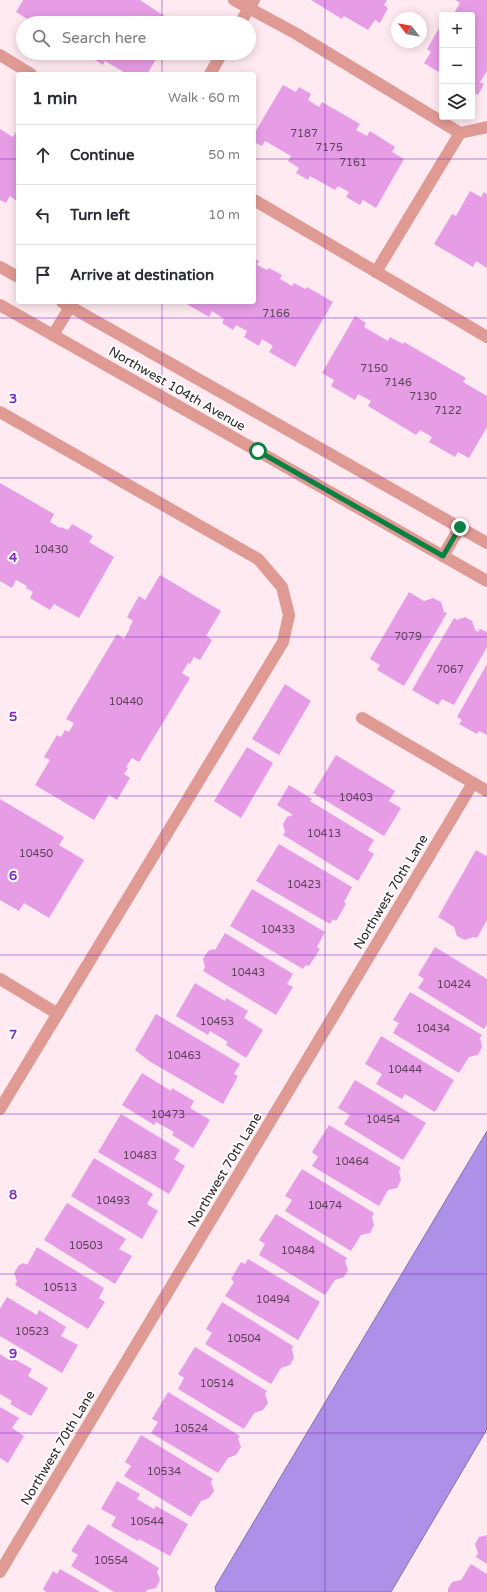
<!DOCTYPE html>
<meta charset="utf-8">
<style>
body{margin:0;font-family:"Varela Round",sans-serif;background:#f7f7f7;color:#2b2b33}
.controls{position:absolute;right:12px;top:12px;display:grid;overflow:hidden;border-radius:4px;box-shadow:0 2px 10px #0003}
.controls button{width:36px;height:36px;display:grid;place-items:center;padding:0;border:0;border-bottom:1px solid #e1e1e2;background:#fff;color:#2b2b33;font:20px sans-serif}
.compass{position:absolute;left:391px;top:12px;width:36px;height:36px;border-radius:50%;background:#fff;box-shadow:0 2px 10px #0003;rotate:301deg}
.stop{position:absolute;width:12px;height:12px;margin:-9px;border:3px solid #0b8043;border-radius:50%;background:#fff}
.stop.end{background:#0b8043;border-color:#fff;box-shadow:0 1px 4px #0008}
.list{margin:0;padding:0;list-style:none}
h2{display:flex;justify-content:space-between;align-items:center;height:52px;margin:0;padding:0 16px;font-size:17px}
h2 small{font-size:13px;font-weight:400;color:#7c7c81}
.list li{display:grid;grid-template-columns:26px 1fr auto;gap:12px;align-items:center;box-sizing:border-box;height:60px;padding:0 16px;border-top:1px solid #e1e1e2}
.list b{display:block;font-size:15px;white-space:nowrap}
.list em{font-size:13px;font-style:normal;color:#7c7c81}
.icon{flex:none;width:22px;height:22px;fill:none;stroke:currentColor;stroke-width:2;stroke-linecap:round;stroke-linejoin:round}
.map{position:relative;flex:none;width:487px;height:1592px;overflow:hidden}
.search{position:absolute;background:#fff;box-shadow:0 2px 10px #0003;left:16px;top:16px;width:240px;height:44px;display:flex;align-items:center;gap:10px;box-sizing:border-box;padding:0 14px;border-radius:22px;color:#7c7c81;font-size:15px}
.panel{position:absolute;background:#fff;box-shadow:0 2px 10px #0003;left:16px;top:72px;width:240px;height:232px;border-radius:4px}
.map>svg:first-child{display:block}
.water{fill:#ad90e8;stroke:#8770af}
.building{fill:#e79de6}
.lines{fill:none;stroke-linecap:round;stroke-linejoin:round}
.minor{stroke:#e09a94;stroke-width:12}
.route{stroke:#0b8043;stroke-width:5}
.grid{fill:none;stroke:#7b2cbf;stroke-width:1;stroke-opacity:0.55}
.labels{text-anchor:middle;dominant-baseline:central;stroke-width:4;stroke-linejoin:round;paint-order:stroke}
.number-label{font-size:11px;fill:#5c4458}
.street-label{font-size:13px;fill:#2e2629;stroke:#fff}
.grid-label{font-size:13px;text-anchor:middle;font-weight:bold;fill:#7b2cbf;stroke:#fff;stroke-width:4;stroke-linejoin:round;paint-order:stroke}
</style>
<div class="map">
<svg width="487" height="1592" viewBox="0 0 487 1592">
<rect width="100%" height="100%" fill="#ffeaf1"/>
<!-- water -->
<polygon class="water" points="487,1131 487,1429 391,1592 216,1592 215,1587"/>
<!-- building -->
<g class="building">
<polygon points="23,0 140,0 175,23 40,23 31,17 29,20 16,12"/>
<polygon points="311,0 387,0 384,5 388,8 380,23 375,20 368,30 344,16 342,19"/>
<polygon points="455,0 487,0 487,71 480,82 484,84 478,95 472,92 472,15 453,15 460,3"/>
<polygon points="442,23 442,74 424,63 431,52 427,49"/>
<polygon points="91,53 160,53 147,74 127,74 105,61 103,65 89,56"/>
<polygon points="283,85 296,92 299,87 311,94 308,100 319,107 322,102 360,124 356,130 367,136 370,131 395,147 392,152 404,159 376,208 363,200 360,205 346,197 349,192 338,186 335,190 310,176 308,180 296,173 299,168 288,161 291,156 265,141 262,146 254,142 254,134"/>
<polygon points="0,129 13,137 17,130 18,131 18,202 10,196 6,203 0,200"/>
<polygon points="470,191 481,197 484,192 487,194 487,268 476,261 473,267 434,244 452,214 456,216"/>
<polygon points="254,258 259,261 257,265 267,270 269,268 282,275 280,279 292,286 294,283 305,289 307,287 333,302 295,367 269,352 273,346 262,339 259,346 244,337 247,331 236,325 233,330 222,323 224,319 212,311 209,317 185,303 185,302 254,302"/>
<polygon points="355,316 366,323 364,327 388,341 390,337 403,344 404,342 466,378 463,382 487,396 487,427 469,458 458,452 455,457 429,442 432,437 420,430 416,435 368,406 371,401 358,394 355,400 331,386 334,380 322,373"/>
<polygon points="0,483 54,514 50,522 60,528 61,527 68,530 72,524 93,536 89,542 114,557 79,618 54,604 50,610 30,598 33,592 26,588 27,586 16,580 12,588 0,581"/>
<polygon points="160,575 221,611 206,636 212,640 200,660 194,657 190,664 188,663 182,673 190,678 139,762 132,758 126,767 128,768 124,774 130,778 117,800 109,795 94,820 35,785 50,760 44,757 57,735 61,737 65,730 69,732 74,723 66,719 117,634 124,639 130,628 129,628 133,621 127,617 139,596 145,600"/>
<polygon points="409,592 424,601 433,598 441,602 444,612 447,613 404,686 377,670 380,665 370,659"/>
<polygon points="465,617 472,621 475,630 478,632 480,629 487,632 487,647 454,705 442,699 438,705 412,690 454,618 457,620"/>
<polygon points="487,664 487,735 479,731 477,734 459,724 462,720 457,717"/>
<polygon points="285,684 311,701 279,755 252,739"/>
<polygon points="247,747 273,763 241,818 214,801"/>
<polygon points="336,755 395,791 389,801 401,808 384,836 313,793"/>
<polygon points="289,785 312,799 310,801 374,840 368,850 374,854 358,881 283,835 285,832 283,824 287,817 293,815 277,805"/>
<polygon points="0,799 64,837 59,845 84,860 49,918 24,903 19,911 0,900"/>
<polygon points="279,844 352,887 344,902 346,904 336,921 333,919 330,924 256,881"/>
<polygon points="476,850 486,856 487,853 487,920 477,938 473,937 465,940 457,936 454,927 438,917"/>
<polygon points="252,889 325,932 317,947 320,949 309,966 306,965 303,969 230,926"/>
<polygon points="225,933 293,974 287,984 293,987 276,1015 203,971 205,967 203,959 208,951 213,949 215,950"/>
<polygon points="435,947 487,979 487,1024 484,1029 418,988 424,979 418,975"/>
<polygon points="195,983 225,1001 226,998 248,1011 244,1018 263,1030 246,1058 226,1045 228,1042 210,1031 208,1035 176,1016"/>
<polygon points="410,992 482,1035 480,1038 482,1047 478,1055 469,1057 459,1073 393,1033 399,1023 393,1020"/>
<polygon points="156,1014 240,1064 234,1074 238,1076 223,1104 149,1061 135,1050"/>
<polygon points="381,1036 454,1080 435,1112 405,1094 402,1099 376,1084 382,1074 365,1064"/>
<polygon points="142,1073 171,1091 172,1088 194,1101 190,1108 210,1120 193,1148 172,1135 174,1132 156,1122 154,1125 122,1105"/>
<polygon points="355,1080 426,1123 403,1160 344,1124 350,1115 338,1108"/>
<polygon points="121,1114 180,1150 174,1159 185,1166 169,1194 98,1152"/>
<polygon points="329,1125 401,1168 399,1171 401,1180 397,1188 388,1190 379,1206 312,1166 318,1157 312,1152"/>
<polygon points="94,1158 153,1194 147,1204 158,1211 142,1239 71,1196"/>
<polygon points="302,1169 374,1213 372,1217 374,1225 370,1233 361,1235 351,1251 285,1211 292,1200 285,1196"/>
<polygon points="67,1203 126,1239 119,1249 132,1256 115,1284 44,1240"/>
<polygon points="276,1214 347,1258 345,1261 348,1270 344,1277 335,1280 325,1295 259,1255 265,1244 259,1240"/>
<polygon points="37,1247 104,1288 99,1298 105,1302 88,1329 15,1285 17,1281 14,1273 19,1265 24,1263 27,1265"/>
<polygon points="248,1259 320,1302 298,1340 225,1296 234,1282 231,1279 241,1262 245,1264"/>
<polygon points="7,1297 37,1315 39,1310 66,1327 61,1336 78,1345 62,1373 0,1336 0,1309"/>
<polygon points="222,1302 293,1346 292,1349 294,1358 290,1365 281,1368 271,1384 205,1344 212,1333 206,1329"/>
<polygon points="195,1347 267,1391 265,1394 268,1403 263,1410 254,1413 244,1429 178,1389 184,1378 178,1374"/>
<polygon points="0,1354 9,1360 11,1357 32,1369 28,1376 48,1388 31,1416 10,1404 12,1401 0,1394"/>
<polygon points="168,1392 240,1436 238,1439 241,1447 236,1455 228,1458 218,1473 151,1433 158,1422 152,1419"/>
<polygon points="0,1407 19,1418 12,1428 24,1436 8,1463 0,1458"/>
<polygon points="141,1435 213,1479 211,1482 214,1491 209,1498 201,1501 191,1517 124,1476 131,1466 125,1462"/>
<polygon points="117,1481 140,1494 137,1499 154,1509 156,1506 188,1524 170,1556 139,1539 138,1541 111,1526 116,1517 101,1509"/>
<polygon points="88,1524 159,1568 157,1572 160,1580 156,1588 147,1590 146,1592 114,1592 71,1566 78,1555 71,1551"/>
<polygon points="487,1535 487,1564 476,1557 478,1553 475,1544 479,1537"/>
<polygon points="471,1564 487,1574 487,1592 448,1592 448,1589 452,1582 461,1580"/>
<polygon points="60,1569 100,1592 46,1592 43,1589 53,1571 57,1574"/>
</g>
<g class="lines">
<!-- minor -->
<g class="minor">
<polyline points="234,0 295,33 460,133 487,127"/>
<polyline points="240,23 254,0"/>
<polyline points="0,55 31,74"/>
<polyline points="210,74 222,53"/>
<polyline points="254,200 487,337"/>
<polyline points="0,267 18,277"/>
<polyline points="376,272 460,133"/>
<polyline points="62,302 487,543"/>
<polyline points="0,305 487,581"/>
<polyline points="53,335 73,302"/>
<polyline points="0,412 258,559 282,587 289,615 283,642 0,1109"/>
<polyline points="443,556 460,527"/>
<polyline points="362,718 487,791"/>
<polyline points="0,979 58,1014"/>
<polyline points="0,1572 473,783"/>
</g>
</g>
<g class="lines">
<!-- route -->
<polyline class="route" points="258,451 443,556 460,527"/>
</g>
<!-- grid -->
<path class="grid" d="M162,0V23M325,0V1592M162,53V74M0,159H18M254,159H487M162,302V1592M0,318H487M0,478H487M0,637H487M0,796H487M0,955H487M0,1114H487M0,1274H487M0,1433H487"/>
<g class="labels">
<!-- number labels -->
<g class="number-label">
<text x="304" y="133">7187</text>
<text x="329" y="147">7175</text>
<text x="353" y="162">7161</text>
<text x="276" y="313">7166</text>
<text x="374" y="368">7150</text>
<text x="398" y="382">7146</text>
<text x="423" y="396">7130</text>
<text x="448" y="410">7122</text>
<text x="51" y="549">10430</text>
<text x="408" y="636">7079</text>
<text x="450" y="669">7067</text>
<text x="126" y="701">10440</text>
<text x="356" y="797">10403</text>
<text x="324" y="833">10413</text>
<text x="36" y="853">10450</text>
<text x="304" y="884">10423</text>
<text x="278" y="929">10433</text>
<text x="248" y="972">10443</text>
<text x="454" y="984">10424</text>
<text x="217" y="1021">10453</text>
<text x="433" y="1028">10434</text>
<text x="184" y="1055">10463</text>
<text x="405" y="1069">10444</text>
<text x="168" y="1114">10473</text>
<text x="383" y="1119">10454</text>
<text x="140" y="1155">10483</text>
<text x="352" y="1161">10464</text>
<text x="113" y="1200">10493</text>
<text x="325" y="1205">10474</text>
<text x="86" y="1245">10503</text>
<text x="298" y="1250">10484</text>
<text x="60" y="1287">10513</text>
<text x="273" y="1299">10494</text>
<text x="32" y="1331">10523</text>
<text x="244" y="1338">10504</text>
<text x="217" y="1383">10514</text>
<text x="191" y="1428">10524</text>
<text x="164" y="1471">10534</text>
<text x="147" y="1521">10544</text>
<text x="111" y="1560">10554</text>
</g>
<!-- street labels -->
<g class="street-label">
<text transform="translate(177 389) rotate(30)">Northwest 104th Avenue</text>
<text transform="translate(391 892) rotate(-59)">Northwest 70th Lane</text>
<text transform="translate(225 1170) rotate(-59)">Northwest 70th Lane</text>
<text transform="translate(58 1448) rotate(-59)">Northwest 70th Lane</text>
</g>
</g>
<g class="grid-label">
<text x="13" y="403">3</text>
<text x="13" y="562">4</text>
<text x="13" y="721">5</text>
<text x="13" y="880">6</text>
<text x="13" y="1039">7</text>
<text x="13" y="1199">8</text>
<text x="13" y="1358">9</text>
</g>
</svg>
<div class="controls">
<button>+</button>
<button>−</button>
<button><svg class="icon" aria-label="layers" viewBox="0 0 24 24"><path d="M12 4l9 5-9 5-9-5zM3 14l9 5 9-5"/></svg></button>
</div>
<svg class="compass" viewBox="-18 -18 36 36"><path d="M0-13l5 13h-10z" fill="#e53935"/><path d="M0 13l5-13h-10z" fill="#7c7c81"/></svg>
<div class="stop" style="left:258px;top:451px"></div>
<div class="stop end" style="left:460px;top:527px"></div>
<div class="search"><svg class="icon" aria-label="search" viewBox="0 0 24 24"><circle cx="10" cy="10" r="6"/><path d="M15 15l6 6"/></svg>Search here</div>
<section class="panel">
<h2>1 min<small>Walk · 60 m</small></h2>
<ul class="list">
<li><svg class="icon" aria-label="ahead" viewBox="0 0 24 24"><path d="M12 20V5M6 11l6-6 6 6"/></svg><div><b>Continue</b></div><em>50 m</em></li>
<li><svg class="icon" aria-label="left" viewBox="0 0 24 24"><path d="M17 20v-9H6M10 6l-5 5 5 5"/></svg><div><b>Turn left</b></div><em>10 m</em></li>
<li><svg class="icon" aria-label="arrive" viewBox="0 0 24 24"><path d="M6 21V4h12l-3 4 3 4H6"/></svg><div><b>Arrive at destination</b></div></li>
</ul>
</section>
</div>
